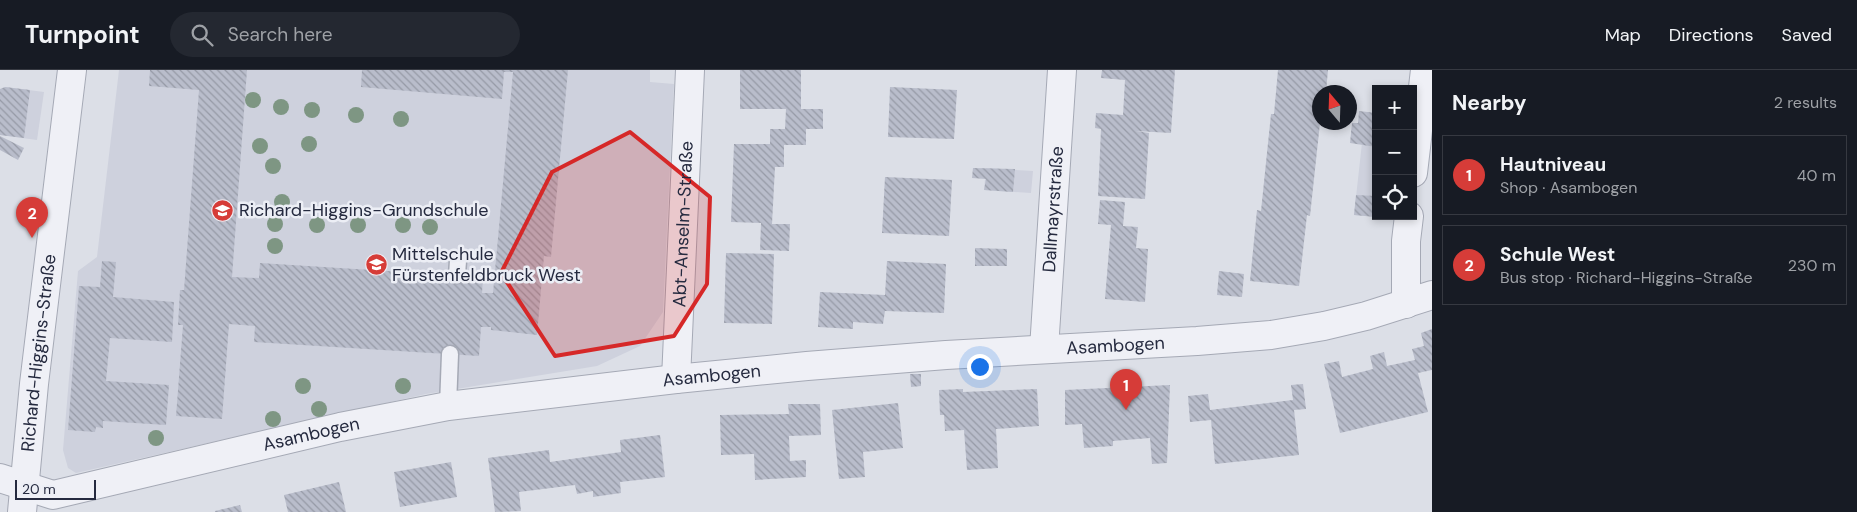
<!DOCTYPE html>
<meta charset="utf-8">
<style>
body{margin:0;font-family:"DM Sans",sans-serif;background:#242831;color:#f1f3f6}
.controls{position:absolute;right:15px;top:15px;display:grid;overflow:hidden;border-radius:0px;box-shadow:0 2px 8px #0003}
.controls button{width:45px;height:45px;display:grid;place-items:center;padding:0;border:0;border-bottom:1px solid #363941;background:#171b24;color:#f1f3f6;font:25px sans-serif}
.compass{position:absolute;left:1312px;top:15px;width:45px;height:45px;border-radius:50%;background:#171b24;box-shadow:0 2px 8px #0003;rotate:341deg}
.scale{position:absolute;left:15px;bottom:12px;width:81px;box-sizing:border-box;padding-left:5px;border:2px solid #252a3f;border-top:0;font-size:14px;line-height:18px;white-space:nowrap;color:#252a3f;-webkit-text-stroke:4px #eceef5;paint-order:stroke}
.you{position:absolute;left:979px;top:296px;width:18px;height:18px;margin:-12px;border:4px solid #fff;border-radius:50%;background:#1a73e8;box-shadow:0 0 0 8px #1a73e833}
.badge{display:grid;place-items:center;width:32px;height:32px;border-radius:50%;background:#d63c38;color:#fff;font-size:16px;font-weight:700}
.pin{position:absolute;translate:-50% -41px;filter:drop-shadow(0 1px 2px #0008)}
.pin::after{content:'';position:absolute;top:26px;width:18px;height:15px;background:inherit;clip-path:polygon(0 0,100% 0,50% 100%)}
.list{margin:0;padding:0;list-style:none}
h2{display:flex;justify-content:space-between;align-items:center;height:65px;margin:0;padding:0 20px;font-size:21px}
h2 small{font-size:16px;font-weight:400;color:#9ea1a6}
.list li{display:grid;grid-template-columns:32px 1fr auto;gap:15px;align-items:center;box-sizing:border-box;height:80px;margin:0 10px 10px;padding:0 10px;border:1px solid #363941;border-radius:0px}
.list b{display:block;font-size:19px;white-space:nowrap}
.list p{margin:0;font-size:16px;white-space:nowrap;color:#9ea1a6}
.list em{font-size:16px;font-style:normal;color:#9ea1a6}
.icon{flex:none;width:28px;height:28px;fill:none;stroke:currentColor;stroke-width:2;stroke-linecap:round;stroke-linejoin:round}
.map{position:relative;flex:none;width:1432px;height:442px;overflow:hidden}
header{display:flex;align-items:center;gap:30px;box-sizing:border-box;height:70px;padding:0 25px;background:#171b24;border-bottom:1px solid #363941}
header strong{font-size:24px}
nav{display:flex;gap:28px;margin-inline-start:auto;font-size:18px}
.search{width:350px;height:45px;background:#242831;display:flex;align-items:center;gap:12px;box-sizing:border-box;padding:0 18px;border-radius:28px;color:#9ea1a6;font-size:19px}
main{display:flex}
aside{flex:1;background:#171b24}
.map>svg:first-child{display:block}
.built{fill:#ced1dd}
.building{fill:url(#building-back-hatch)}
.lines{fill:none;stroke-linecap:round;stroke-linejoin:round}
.lane-casing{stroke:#a5a9b5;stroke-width:19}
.street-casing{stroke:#a5a9b5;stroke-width:30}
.lane{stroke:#eff0f6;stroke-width:16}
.street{stroke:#eff0f6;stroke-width:28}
.tree{fill:#7e9683}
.marked{fill:#d62828;fill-opacity:0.2;stroke:#d62828;stroke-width:4;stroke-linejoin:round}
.labels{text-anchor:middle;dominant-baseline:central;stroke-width:5;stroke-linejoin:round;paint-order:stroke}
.street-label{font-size:18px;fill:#252a3f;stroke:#eceef5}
.poi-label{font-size:18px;fill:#252a3f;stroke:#eceef5;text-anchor:start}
</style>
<header>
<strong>Turnpoint</strong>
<div class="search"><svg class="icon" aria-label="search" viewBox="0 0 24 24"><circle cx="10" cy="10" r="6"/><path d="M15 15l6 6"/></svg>Search here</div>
<nav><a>Map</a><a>Directions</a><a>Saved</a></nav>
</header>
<main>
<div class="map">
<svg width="1432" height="442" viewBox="0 0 1432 442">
<defs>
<pattern id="building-back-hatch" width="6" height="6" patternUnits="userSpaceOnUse" patternTransform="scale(1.25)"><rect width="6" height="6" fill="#b9bdcb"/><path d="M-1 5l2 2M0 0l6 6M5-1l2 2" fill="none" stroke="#969aa6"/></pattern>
</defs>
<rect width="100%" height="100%" fill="#dcdfe7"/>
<!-- built -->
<g class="built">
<polygon points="119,0 650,0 650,12 674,14 663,242 640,276 597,296 426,324 76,403 68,398 63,380 78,201 97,187"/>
<polygon points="5,17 44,22 37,70 0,65"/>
<polygon points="1364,55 1376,56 1376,146 1387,146 1386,148 1354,145"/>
<polygon points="986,98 1033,101 1031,123 984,120"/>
</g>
<!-- building -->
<g class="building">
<polygon points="150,0 247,0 232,207 259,208 260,193 483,207 482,223 493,223 513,2 504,2 502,29 361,17 362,0 568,0 551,187 544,186 537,265 491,260 491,257 481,257 479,286 254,272 255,256 229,254 222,349 176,346 183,255 178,255 180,220 184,220 199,20 149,16"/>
<polygon points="740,0 801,0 801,39 823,39 823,59 806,59 806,75 784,75 784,97 775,97 772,154 790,154 789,181 760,180 761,153 731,152 734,74 770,74 770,59 785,59 786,39 740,39"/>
<polygon points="1102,0 1175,0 1171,63 1136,61 1149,63 1145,129 1098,126 1101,59 1095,58 1096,43 1123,45 1125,10 1101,8"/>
<polygon points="1278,0 1328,0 1326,22 1320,22 1320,53 1310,146 1307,145 1299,216 1250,211 1257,140 1261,141 1271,44 1274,44"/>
<polygon points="5,17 30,20 24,68 0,65 0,19"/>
<polygon points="890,17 957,20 954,69 888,67"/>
<polygon points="1359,41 1376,43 1376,77 1350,73 1352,53 1358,53"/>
<polygon points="0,66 24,78 18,90 0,80"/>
<polygon points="973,98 1015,99 1013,122 984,120 986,109 972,108"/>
<polygon points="885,107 952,110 949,166 882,163"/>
<polygon points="1356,125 1376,126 1376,147 1354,145"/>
<polygon points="1100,130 1125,132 1123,156 1138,157 1136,178 1148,179 1145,232 1105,229 1111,155 1098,154"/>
<polygon points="975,178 1007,179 1007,196 975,196"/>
<polygon points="726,183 774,184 772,254 724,253"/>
<polygon points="102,191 116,192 113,227 174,232 172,272 110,268 106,311 169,315 166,355 103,351 103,358 96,357 95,362 68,360 79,216 100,217"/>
<polygon points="887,191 946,194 944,243 885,241 883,254 853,252 853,259 818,257 820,222 885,225"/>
<polygon points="1219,201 1244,204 1242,227 1217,225"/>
<polygon points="1432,259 1432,300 1418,303 1428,342 1340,363 1324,294 1339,291 1342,307 1373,299 1370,286 1384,282 1387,296 1415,290 1412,279 1424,276 1421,263"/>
<polygon points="910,304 921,304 921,316 911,317"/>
<polygon points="1303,314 1306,339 1294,340 1299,385 1215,394 1211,350 1190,352 1188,326 1208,324 1210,340 1293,330 1291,315"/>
<polygon points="1170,315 1167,393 1152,394 1150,368 1113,371 1113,376 1084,378 1082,354 1065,355 1065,320"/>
<polygon points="963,319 963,322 1037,319 1039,356 996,359 998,398 967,400 964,360 945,361 944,345 940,345 939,320"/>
<polygon points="898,333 903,378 863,382 865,407 839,409 832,340"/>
<polygon points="788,334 820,334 821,365 789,366 790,391 806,390 806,407 755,410 754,384 721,385 720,345 789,344"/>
<polygon points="660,365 665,407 620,412 621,423 593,427 593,421 577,424 575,415 519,422 521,441 495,442 488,388 549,380 550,392 621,382 620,370"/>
<polygon points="451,392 457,427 400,437 394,402"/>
<polygon points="339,412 346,442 288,442 284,425"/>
<polygon points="240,435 242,442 215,442 215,441"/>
</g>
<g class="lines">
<defs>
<g id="lane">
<polyline points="457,205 458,191"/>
<polyline points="448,336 450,284"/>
</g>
<g id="street">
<polyline points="1413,103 1425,0"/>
<polyline points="1406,234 1406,171 1409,146"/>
<path id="s1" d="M1044,279L1062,0"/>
<path id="s2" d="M676,309L690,0"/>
<path id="s3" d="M0,408L53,425L340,357L448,336L676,309L807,296L946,285L1197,271L1271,265L1324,256L1366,246L1432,225"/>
<path id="s4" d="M22,442L34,314L72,0"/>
</g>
</defs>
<!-- lane casing -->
<use href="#lane" class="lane-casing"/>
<!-- street casing -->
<use href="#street" class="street-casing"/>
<!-- lane -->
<use href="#lane" class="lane"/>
<!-- street -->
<use href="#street" class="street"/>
</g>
<!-- trees -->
<g class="tree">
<circle cx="253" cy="30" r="8"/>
<circle cx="281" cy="37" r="8"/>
<circle cx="312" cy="40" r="8"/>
<circle cx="356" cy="45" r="8"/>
<circle cx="401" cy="49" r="8"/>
<circle cx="309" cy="74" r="8"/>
<circle cx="260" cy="76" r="8"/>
<circle cx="273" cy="96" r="8"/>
<circle cx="282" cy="132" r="8"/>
<circle cx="275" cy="154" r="8"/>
<circle cx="317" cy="155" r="8"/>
<circle cx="358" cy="155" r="8"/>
<circle cx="403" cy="155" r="8"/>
<circle cx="430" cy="157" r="8"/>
<circle cx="275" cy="176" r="8"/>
<circle cx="303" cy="316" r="8"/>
<circle cx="403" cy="316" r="8"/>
<circle cx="319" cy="339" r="8"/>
<circle cx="273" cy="349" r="8"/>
<circle cx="156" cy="368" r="8"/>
</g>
<!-- marked area -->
<path class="marked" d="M630,62L710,127L707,214L674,266L555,286L501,203L552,102Z"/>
<!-- icons -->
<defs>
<symbol id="school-disc" viewBox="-11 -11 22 22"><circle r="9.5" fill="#d63c38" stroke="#eceef5"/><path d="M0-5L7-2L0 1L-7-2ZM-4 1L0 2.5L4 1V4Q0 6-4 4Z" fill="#fff"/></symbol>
</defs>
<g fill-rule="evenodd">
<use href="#school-disc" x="210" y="128" width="25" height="25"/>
<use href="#school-disc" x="364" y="182" width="25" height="25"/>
</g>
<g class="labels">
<!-- street labels -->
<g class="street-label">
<text stroke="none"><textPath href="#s1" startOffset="140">Dallmayrstraße</textPath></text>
<text stroke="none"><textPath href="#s2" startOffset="155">Abt-Anselm-Straße</textPath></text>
<text stroke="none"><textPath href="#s3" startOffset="1131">Asambogen</textPath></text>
<text stroke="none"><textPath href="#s4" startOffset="160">Richard-Higgins-Straße</textPath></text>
<text stroke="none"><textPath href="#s3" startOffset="726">Asambogen</textPath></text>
<text stroke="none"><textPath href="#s3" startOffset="321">Asambogen</textPath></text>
</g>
<!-- poi labels -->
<g class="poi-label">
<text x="239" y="140">Richard-Higgins-Grundschule</text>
<text x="392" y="184">Mittelschule<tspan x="392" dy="21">Fürstenfeldbruck West</tspan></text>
</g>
</g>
</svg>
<div class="controls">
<button>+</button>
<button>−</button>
<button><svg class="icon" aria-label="locate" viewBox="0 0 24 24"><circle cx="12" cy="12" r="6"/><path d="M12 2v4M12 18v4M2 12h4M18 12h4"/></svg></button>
</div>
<svg class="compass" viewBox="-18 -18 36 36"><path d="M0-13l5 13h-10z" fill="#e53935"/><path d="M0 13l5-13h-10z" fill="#9ea1a6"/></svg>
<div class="scale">20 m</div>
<div class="you"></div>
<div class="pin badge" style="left:1126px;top:340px">1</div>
<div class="pin badge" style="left:32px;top:168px">2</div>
</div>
<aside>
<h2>Nearby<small>2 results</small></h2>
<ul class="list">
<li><span class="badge">1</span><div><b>Hautniveau</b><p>Shop · Asambogen</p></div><em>40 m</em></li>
<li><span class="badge">2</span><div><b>Schule West</b><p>Bus stop · Richard-Higgins-Straße</p></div><em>230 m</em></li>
</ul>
</aside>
</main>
